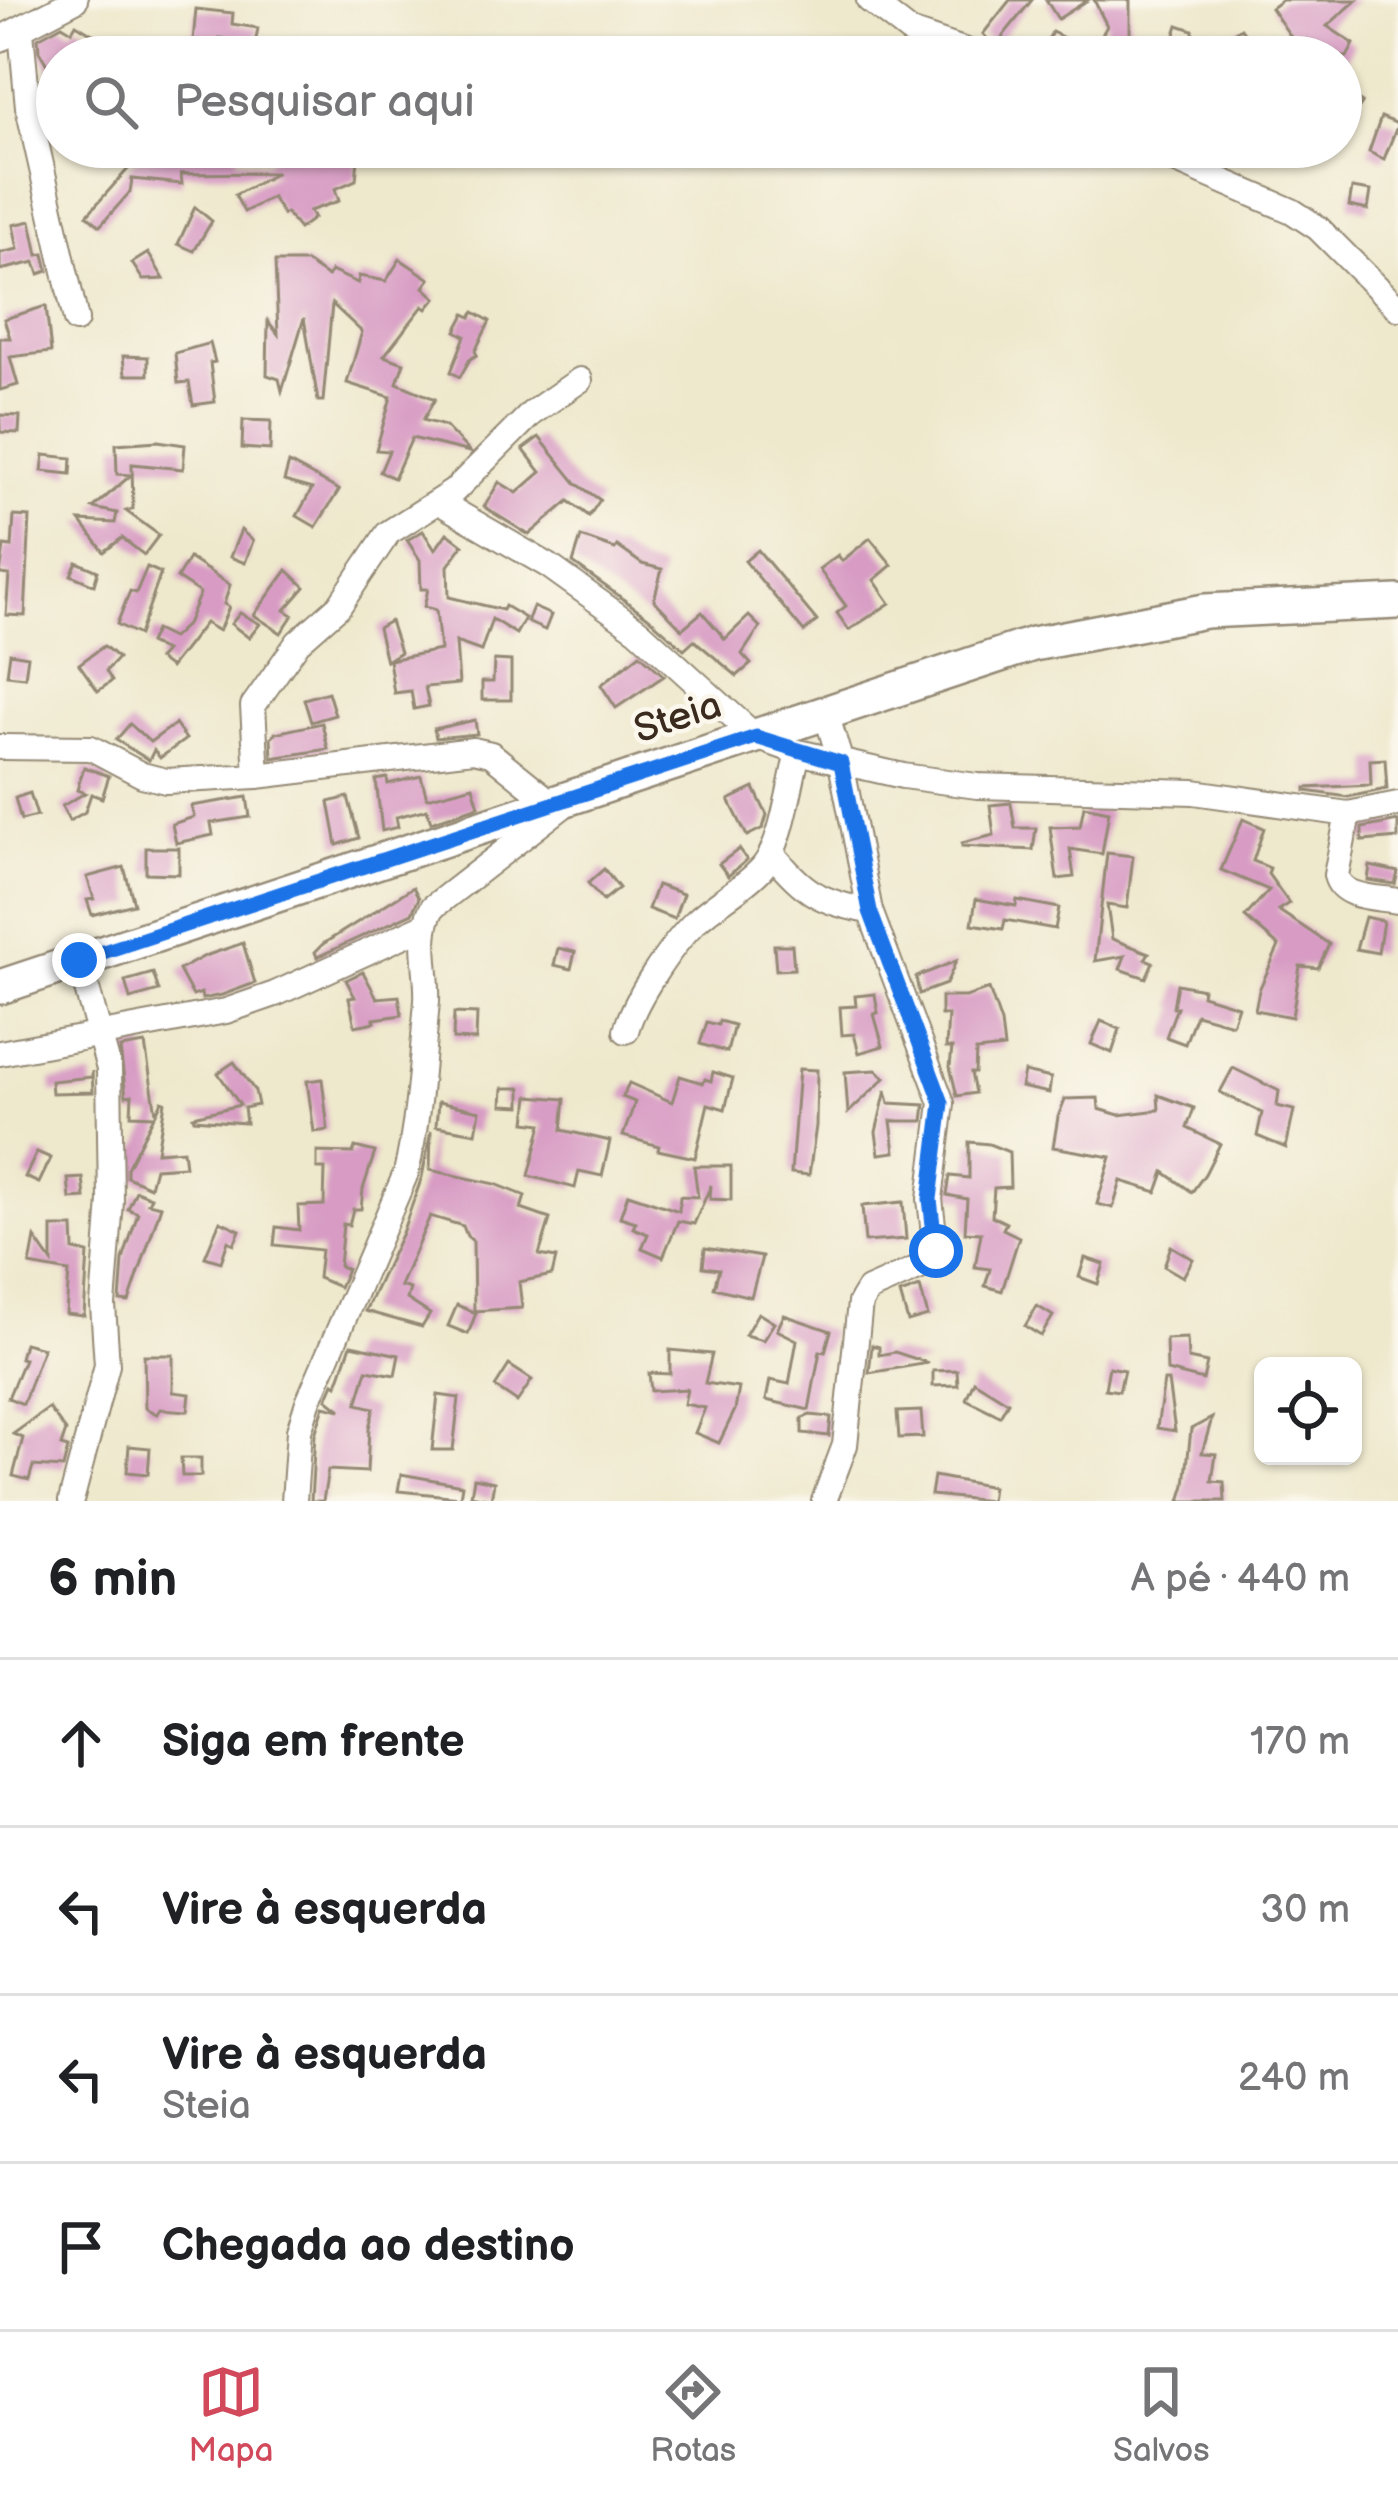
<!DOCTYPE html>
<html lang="pt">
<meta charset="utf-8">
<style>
body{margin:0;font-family:"Balsamiq Sans",sans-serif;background:#f2f2f2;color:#202124}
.controls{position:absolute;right:36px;bottom:36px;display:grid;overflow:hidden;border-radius:18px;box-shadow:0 3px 9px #0004}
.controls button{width:108px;height:108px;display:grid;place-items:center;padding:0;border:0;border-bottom:3px solid #e0e0e0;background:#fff;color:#202124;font:60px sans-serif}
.stop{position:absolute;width:36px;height:36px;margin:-27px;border:9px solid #1a73e8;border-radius:50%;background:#fff}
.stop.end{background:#1a73e8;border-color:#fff;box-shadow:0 3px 12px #0008}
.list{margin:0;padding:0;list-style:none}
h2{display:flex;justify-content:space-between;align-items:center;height:156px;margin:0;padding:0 48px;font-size:51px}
h2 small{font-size:39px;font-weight:400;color:#757577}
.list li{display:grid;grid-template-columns:78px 1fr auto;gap:36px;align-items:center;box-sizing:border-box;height:168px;padding:0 48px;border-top:3px solid #e0e0e0}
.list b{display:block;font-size:45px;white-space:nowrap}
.list p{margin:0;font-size:39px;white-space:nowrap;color:#757577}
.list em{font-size:39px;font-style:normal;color:#757577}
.icon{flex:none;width:66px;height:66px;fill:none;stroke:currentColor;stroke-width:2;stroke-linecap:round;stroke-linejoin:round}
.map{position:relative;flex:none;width:1398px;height:1501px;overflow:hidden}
.search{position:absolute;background:#fff;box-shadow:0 3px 9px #0004;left:36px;right:36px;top:36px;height:132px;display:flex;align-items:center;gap:30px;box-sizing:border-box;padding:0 42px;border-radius:66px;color:#757577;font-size:45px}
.sheet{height:828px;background:#fff}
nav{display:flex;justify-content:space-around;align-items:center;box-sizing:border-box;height:168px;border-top:3px solid #e0e0e0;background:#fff;font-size:33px;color:#757577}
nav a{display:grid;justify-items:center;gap:6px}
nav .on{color:#d1495b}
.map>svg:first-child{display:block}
.building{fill:#d89cc4}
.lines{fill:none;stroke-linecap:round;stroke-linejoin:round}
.minor-casing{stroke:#948975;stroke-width:28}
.major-casing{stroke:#948975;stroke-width:38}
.minor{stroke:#fff;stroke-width:24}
.major{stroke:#fff;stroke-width:33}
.route{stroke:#1a73e8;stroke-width:15}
.labels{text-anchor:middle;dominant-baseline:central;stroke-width:9;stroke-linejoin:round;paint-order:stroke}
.street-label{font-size:39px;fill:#3b2a1e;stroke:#fbf7ec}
</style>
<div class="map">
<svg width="1398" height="1501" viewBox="0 0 1398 1501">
<rect width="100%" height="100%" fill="#fbf7ec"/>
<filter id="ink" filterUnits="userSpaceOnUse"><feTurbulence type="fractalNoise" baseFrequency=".00833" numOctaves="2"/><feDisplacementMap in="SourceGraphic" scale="24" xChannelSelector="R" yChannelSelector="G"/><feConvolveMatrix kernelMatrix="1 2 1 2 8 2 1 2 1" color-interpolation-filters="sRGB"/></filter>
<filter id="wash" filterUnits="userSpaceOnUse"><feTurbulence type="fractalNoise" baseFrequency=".004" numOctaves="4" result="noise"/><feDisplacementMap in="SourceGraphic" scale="48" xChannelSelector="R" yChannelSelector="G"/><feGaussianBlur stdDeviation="2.7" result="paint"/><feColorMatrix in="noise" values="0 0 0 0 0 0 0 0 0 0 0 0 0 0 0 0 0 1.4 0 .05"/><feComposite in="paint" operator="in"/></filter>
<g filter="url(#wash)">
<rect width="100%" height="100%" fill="#eee8cc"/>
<g id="blocks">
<!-- building -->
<g class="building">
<polygon points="1010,0 1032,0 1003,36 998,50 983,34"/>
<polygon points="1046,0 1088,0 1058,19"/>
<polygon points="1094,0 1130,0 1130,57 1039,57 1052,32 1092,52 1107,26"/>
<polygon points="1282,0 1357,0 1327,26 1354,44 1347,57 1330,57 1302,40 1298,47 1271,8"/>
<polygon points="196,9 233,13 232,24 258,28 255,44 220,38 219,44 193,41"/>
<polygon points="76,24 104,41 119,57 57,57 57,82 39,51 38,38 62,25 72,31"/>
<polygon points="1178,25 1193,30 1193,36 1186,57 1168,57"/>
<polygon points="1241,28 1250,41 1236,51 1227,37"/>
<polygon points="42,84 57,85 57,109 45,108"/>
<polygon points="1341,89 1362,103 1341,133"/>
<polygon points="1381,117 1398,124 1384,159 1369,152"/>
<polygon points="182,147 238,147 237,159 264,164 286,147 359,147 356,180 335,189 339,201 309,211 314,218 299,229 286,213 283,215 272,197 244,212 235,195 277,173 181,174 182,184 132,179 130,192 100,226 87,215 137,159 182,152"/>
<polygon points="1352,188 1371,191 1368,210 1349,206"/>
<polygon points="195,207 212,221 194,251 178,244"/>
<polygon points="31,221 38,255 44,254 48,271 39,274 35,262 0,270 0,253 18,249 13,225"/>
<polygon points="148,253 164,279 143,280 132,263"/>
<polygon points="400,259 430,279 424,287 436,298 427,309 423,306 384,356 404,363 397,383 435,399 423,420 445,426 470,452 412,438 394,478 380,472 389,451 376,450 391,397 347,383 362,332 332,304 323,401 318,401 304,318 282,391 279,379 267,375 268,321 278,334 275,262 306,262 328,277 331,271 358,283 359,276 386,281"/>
<polygon points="46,306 51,352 10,357 18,385 0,390 0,338 10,338 4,319"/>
<polygon points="474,312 490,321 475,351 477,355 470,359 460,377 451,372 465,336 456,331 465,314 471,317"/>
<polygon points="210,343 215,362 210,363 215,402 193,405 189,382 178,383 175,353"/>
<polygon points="123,356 148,357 148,375 125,375"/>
<polygon points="0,415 20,416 19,433 0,432"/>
<polygon points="243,420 271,421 270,450 242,448"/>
<polygon points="539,437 577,484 600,500 589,516 569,501 529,535 484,507 499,482 517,493 541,472 523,449"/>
<polygon points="158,441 185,445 183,469 132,464 133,509 126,511 159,535 144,555 122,538 104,552 80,521 115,523 117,513 93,508 131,475 117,474 116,444"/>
<polygon points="44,455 72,458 71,474 42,471"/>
<polygon points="289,463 339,490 316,527 297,516 312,489 284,481"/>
<polygon points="14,516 30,517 25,616 6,615 9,575 0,574 4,546 12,547"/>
<polygon points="241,530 253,541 245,563 230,557"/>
<polygon points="423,531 435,550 447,533 463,545 448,566 449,597 503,610 505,606 525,618 516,634 492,619 481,651 456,642 459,684 425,687 429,706 414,709 411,691 394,693 389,660 440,650 436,610 424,607 428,589 421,589 420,560 407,540"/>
<polygon points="581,537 615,549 617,546 642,564 662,569 654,600 682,629 702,612 725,639 749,616 760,627 742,654 751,664 737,676 694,640 684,649 648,617 573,563"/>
<polygon points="870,538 892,565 874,580 890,603 849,630 837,613 846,606 819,569 838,555 842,561"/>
<polygon points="758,550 817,621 804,632 745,561"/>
<polygon points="189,558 230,585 224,604 229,607 219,631 205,623 170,668 158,659 165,651 149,643 155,630 172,638 187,624 200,593 177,578"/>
<polygon points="77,562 98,571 94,585 71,575"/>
<polygon points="147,567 161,573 139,635 117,624 130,591 136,593"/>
<polygon points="287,570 305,587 285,610 293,615 281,633 254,615"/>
<polygon points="533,607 551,615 545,630 527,622"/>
<polygon points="240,613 260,624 249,638 231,624"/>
<polygon points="390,621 400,652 386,661 378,628"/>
<polygon points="104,646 118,658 106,671 112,681 98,691 79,664"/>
<polygon points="10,653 28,656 25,677 7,675"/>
<polygon points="640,654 664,676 616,708 601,685"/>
<polygon points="494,660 511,661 511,700 482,700 482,682 493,682"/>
<polygon points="328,692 335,715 311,722 304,699"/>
<polygon points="475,720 477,734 436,738 434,729"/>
<polygon points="322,723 328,749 272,758 271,738 275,733"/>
<polygon points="130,724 150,742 175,724 186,739 160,758 154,750 149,760 116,740"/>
<polygon points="1385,759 1387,789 1348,797 1306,791 1306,788 1371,785 1370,760"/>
<polygon points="84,767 109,776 102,798 91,794 85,812 69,821 62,806 85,793 77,790"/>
<polygon points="421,776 427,798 473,786 479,806 431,822 427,809 396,817 398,827 382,831 376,780 387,778 388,784"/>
<polygon points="754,788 767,815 763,828 747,836 729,800"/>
<polygon points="30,793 37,816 21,820 15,798"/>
<polygon points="247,797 250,817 211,823 213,835 176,843 172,824 194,817 191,806"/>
<polygon points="348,797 359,838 337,845 329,802"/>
<polygon points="1011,803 1015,828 1036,828 1033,850 962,846 962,843 994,835 990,805"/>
<polygon points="1084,806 1109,811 1102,854 1070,849 1074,877 1057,879 1050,827 1080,826"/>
<polygon points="1243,819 1264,828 1253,861 1270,868 1268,874 1289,903 1278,910 1329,944 1318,968 1300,966 1292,1017 1255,1010 1259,990 1279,946 1245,917 1269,890 1221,870"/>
<polygon points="1398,821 1398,838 1362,841 1362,828"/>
<polygon points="146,848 179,848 179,874 146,873"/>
<polygon points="739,849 747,860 728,876 719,864"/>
<polygon points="1107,853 1133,856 1127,908 1107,905 1112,939 1149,953 1145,959 1153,962 1146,978 1120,969 1125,956 1095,961"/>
<polygon points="1370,866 1398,872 1395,884 1368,880"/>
<polygon points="124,867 134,904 92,915 87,900 94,899 87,877"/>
<polygon points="604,869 619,888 603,901 588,883"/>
<polygon points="657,885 683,894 674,919 648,909"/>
<polygon points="413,887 419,898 412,913 317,957 315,952 323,944"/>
<polygon points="976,899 1016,906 1017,900 1059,908 1055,929 1005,920 1003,929 972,924"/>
<polygon points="1365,917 1383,921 1378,953 1356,949"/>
<polygon points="243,943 255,983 222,995 202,999 201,993 193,996 179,970 205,956"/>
<polygon points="774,945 792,945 794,969 776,970"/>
<polygon points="558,948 575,952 571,969 554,965"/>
<polygon points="956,961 946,984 919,994 916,977"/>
<polygon points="363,972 377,998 399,996 402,1015 374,1019 375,1022 355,1026 349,998 355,997 346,980"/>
<polygon points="153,973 159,991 130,999 125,981"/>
<polygon points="1177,984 1203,989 1202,995 1238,1006 1232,1024 1196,1014 1185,1044 1166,1037 1177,1007 1173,1007"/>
<polygon points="989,989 1001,1023 1004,1048 976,1051 975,1073 971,1073 975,1093 957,1096 950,1067 952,1048 946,1048 948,1015 941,1015 941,997 966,997"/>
<polygon points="875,994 878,1013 874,1014 883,1046 859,1053 854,1034 842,1035 840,1007 856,1006 855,996"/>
<polygon points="454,1013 477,1014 476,1040 453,1039"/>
<polygon points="719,1021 734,1025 727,1052 700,1044 707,1022 718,1025"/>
<polygon points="1101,1021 1120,1029 1112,1053 1091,1044"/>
<polygon points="145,1044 156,1113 162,1101 165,1102 157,1152 183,1150 185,1166 155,1168 150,1187 127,1177 127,1168 154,1116 131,1115 132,1095 126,1096 120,1048"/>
<polygon points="234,1062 255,1091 258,1105 244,1108 246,1123 194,1119 193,1116 240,1105 218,1073"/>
<polygon points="1233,1068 1279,1091 1277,1106 1294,1110 1286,1148 1257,1136 1262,1113 1220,1092"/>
<polygon points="799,1069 817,1070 816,1126 809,1175 791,1173"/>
<polygon points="876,1070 885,1078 848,1113 845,1072"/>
<polygon points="92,1071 93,1092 52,1093 51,1081 92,1077"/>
<polygon points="713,1072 733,1078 725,1109 708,1104 695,1158 658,1150 659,1146 623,1136 635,1102 622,1097 629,1083 672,1102 680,1076 703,1083 705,1079 711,1081"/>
<polygon points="1024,1072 1051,1078 1049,1093 1021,1087"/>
<polygon points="322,1079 328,1130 314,1132 307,1081"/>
<polygon points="503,1088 521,1088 521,1106 502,1105"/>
<polygon points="886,1090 889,1103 925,1105 923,1121 891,1121 895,1152 879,1154 876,1132"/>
<polygon points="1158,1095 1194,1108 1187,1128 1220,1144 1205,1174 1192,1192 1164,1172 1157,1192 1121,1181 1113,1208 1097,1204 1111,1157 1053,1147 1058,1117 1065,1099 1098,1098 1099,1109 1119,1115 1159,1110"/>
<polygon points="529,1096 565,1099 562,1130 610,1141 602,1176 579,1171 575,1188 529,1176 542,1124 526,1122"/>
<polygon points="438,1102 480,1111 476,1133 436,1126"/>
<polygon points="431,1131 430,1170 495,1184 525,1196 521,1209 550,1219 539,1255 556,1258 552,1275 519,1282 522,1308 474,1311 473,1241 467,1236 463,1226 430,1216 400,1286 410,1289 407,1299 430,1314 422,1327 365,1311 402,1233 422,1177"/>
<polygon points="969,1142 989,1144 1009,1152 1010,1187 994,1188 992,1216 1006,1223 1003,1229 1019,1237 1002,1291 985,1286 990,1269 975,1267 981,1233 965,1232 967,1199 947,1195 950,1176 969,1178"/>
<polygon points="355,1147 375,1152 363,1189 361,1209 353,1209 349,1225 343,1224 339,1266 347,1269 339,1287 318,1278 321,1250 274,1245 276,1227 299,1230 298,1206 324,1205 325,1169 317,1169 317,1152 353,1153"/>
<polygon points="37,1152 51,1158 39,1183 25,1177"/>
<polygon points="694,1166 731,1166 731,1200 710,1199 711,1185 694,1224 678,1221 663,1257 642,1248 648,1234 633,1228 636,1222 620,1217 628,1194 679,1211 680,1196 698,1197"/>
<polygon points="83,1178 85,1198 70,1199 68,1179"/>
<polygon points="136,1191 151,1197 148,1203 161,1206 129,1302 120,1301 123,1260 138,1213 128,1209"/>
<polygon points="903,1202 906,1239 865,1242 862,1206"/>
<polygon points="220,1221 240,1230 234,1244 228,1241 221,1262 205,1257"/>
<polygon points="52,1227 73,1227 74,1250 88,1253 84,1316 66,1314 69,1272 30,1265 35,1238 52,1262"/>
<polygon points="1171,1246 1193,1259 1183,1277 1164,1266"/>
<polygon points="705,1248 762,1257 751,1297 714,1288 719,1269 703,1267"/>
<polygon points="1085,1258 1104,1264 1098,1284 1079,1277"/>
<polygon points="920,1287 928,1316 908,1322 900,1294"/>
<polygon points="457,1305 476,1313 468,1334 448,1326"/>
<polygon points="1037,1306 1053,1316 1041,1336 1025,1326"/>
<polygon points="758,1313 774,1323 763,1340 745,1335"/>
<polygon points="784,1315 831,1331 825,1352 820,1351 809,1410 766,1400 770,1380 789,1384 797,1340 777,1330"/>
<polygon points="1187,1338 1188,1359 1207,1363 1203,1380 1167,1371 1166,1339"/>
<polygon points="24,1343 43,1348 23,1404 8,1398 24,1359 20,1358"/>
<polygon points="351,1345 399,1355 395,1375 367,1370 357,1404 374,1408 369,1428 367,1472 328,1470 323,1501 311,1501 315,1434 324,1406 341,1410 327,1399 334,1383 337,1385"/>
<polygon points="872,1345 879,1347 879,1355 895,1352 928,1363 869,1373"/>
<polygon points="670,1350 712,1354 705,1383 739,1388 735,1410 719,1443 695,1433 705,1408 684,1404 687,1389 651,1391 649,1373 670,1374"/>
<polygon points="144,1355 173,1355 173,1392 190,1394 188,1411 160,1409 157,1414 145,1408"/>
<polygon points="509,1365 532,1380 517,1402 495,1387"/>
<polygon points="1109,1367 1124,1370 1119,1391 1105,1389"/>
<polygon points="957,1370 958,1385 933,1386 933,1371"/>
<polygon points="974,1381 1008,1402 1000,1416 966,1399"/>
<polygon points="1164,1381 1168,1381 1175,1431 1157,1428"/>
<polygon points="438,1395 459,1398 453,1450 432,1450"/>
<polygon points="49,1408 66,1431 61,1446 68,1448 63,1468 33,1466 29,1480 13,1476 23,1438 13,1434"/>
<polygon points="921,1411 923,1437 899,1438 897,1412"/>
<polygon points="810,1415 831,1417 829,1436 802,1433 802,1418"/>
<polygon points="1212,1418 1202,1453 1216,1454 1212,1481 1224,1482 1225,1501 1180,1501 1185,1485 1191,1429"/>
<polygon points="129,1446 150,1448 148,1474 127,1472"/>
<polygon points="181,1458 201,1458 201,1476 182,1476"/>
<polygon points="401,1474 462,1485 460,1497 398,1491"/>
<polygon points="934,1476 992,1487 990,1501 931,1495"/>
<polygon points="474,1478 494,1482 491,1499 471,1495"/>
</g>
</g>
</g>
<g filter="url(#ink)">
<use href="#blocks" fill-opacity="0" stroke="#948975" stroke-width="3"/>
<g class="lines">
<defs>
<g id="minor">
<polyline points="869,0 910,32 984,57"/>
<polyline points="21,31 28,107 76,320"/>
<polyline points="0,39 75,0"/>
<polyline points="1144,147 1292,211 1318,228 1398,308"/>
<polyline points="439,502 549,566 638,630 756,737 798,752 903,776 977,786 1194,792 1348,814 1398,804"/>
<polyline points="0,747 91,748 142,775 166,781 257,776 473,750 491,754 553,804"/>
<polyline points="257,776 253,706 298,642 339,606 388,533 454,491 532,413 580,380"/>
<path d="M1348,814L1336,875C1341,899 1377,897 1398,901"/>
<path d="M772,853C803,892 821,903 870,911"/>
<path d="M626,1031C634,1000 672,944 696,921C716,902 743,889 762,868C782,846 790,783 798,752"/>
<polyline points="0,1053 226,1011 275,994 424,926"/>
<polyline points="71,1501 107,1365 103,1305 111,1201 109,1069 79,960"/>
<path d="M294,1501L299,1431L308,1402L406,1173C419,1118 422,1058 427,1001C429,971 416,934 433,907L563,806"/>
<polyline points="824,1501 845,1445 860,1303 868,1290 934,1261 936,1251 930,1199 942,1103 870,911 841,763 826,713"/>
</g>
<polyline id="major" points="0,987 1033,644 1205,611 1398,602"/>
</defs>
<!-- minor casing -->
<use href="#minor" class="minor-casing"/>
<!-- major casing -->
<use href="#major" class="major-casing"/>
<!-- minor -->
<use href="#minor" class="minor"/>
<!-- major -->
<use href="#major" class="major"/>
</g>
</g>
<g class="lines" filter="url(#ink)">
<!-- route -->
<polyline class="route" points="79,960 756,737 841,763 870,911 942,1103 930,1199 936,1251"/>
</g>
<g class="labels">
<!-- street labels -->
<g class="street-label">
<text transform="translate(678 718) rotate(-18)">Steia</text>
</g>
</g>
</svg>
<div class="controls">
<button><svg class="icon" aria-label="locate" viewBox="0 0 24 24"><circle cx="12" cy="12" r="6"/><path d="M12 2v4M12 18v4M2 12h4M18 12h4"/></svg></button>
</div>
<div class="stop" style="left:936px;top:1251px"></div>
<div class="stop end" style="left:79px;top:960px"></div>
<div class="search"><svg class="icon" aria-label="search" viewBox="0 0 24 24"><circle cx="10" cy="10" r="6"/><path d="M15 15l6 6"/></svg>Pesquisar aqui</div>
</div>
<section class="sheet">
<h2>6 min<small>A pé · 440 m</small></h2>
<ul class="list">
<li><svg class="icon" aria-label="ahead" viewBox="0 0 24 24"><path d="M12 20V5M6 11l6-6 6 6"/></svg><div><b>Siga em frente</b></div><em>170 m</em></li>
<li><svg class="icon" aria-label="left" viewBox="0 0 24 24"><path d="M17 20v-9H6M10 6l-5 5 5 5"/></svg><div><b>Vire à esquerda</b></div><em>30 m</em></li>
<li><svg class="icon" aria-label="left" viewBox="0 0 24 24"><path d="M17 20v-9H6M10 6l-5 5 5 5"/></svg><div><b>Vire à esquerda</b><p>Steia</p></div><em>240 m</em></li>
<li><svg class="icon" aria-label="arrive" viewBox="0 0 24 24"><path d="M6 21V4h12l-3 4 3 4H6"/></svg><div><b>Chegada ao destino</b></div></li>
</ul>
</section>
<nav>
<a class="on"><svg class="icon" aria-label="map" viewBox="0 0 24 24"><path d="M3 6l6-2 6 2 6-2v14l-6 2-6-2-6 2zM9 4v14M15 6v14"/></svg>Mapa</a>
<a><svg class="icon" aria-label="directions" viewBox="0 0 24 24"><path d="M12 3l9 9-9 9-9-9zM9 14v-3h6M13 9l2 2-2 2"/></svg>Rotas</a>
<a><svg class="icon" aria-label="saved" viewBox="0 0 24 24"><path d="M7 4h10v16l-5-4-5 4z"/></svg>Salvos</a>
</nav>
